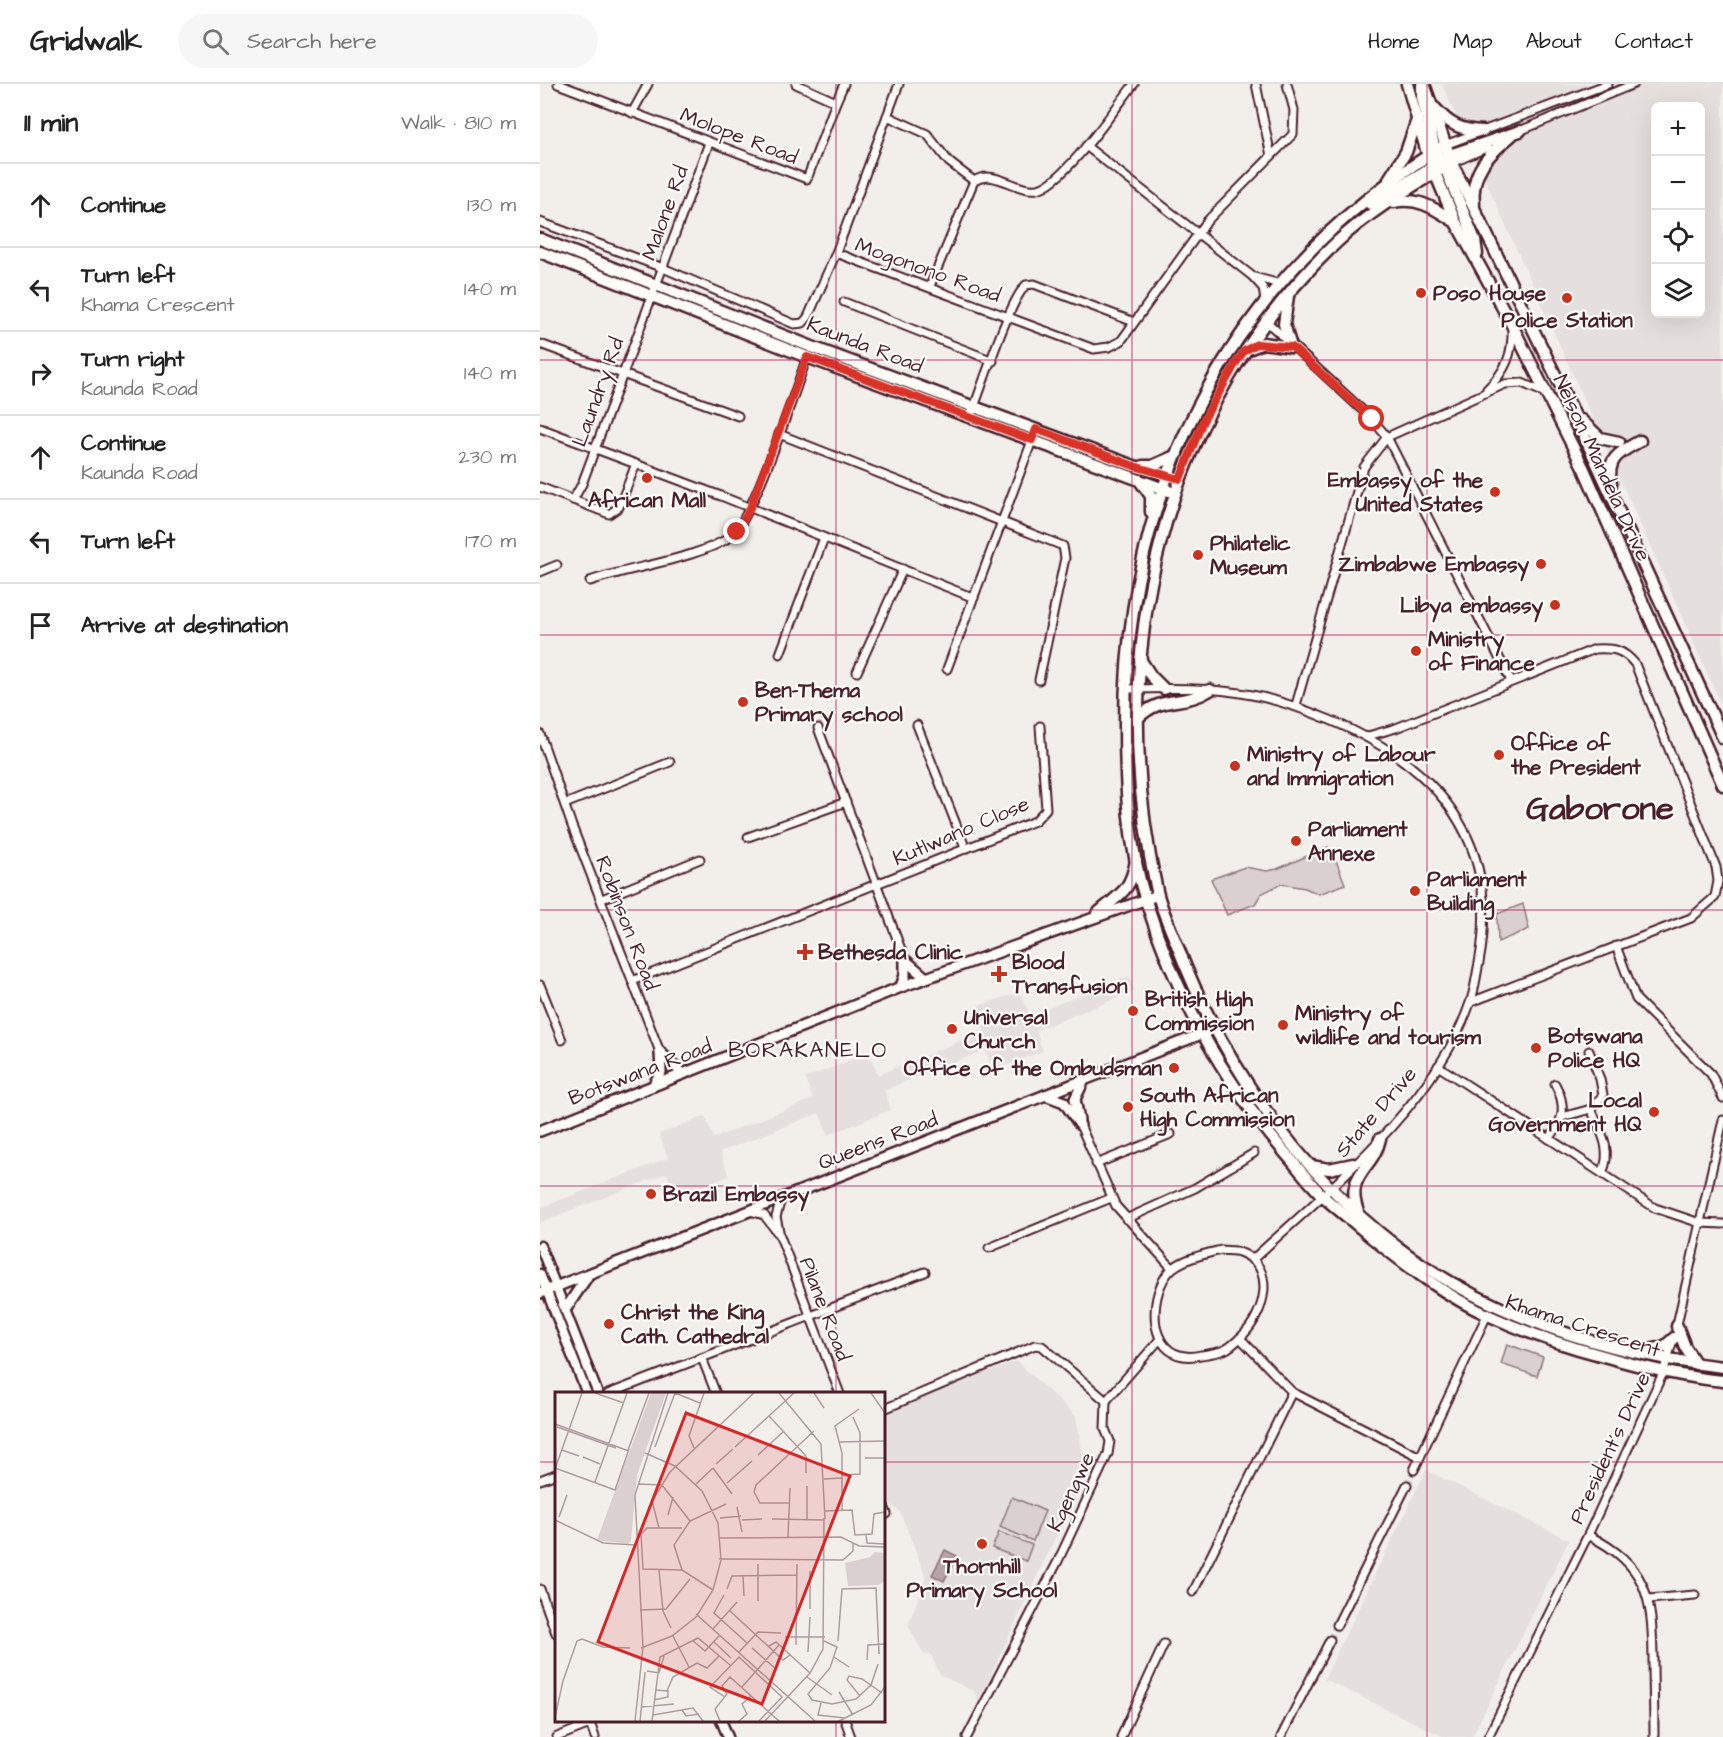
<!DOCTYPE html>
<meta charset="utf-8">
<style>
body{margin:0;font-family:"Architects Daughter",sans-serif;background:#f6f6f6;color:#222}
.controls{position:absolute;right:18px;top:18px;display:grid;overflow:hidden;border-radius:9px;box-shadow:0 6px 24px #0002}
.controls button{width:54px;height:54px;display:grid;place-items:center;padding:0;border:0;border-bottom:2px solid #e0e0e0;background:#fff;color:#222;font:30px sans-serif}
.stop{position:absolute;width:18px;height:18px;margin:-14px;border:4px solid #d93025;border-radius:50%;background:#fff}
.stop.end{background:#d93025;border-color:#fff;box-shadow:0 2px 6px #0008}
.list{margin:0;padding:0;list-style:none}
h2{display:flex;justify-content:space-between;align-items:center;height:78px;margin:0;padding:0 24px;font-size:26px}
h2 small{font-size:20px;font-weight:400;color:#767676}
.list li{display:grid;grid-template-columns:39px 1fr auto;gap:18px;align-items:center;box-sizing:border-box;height:84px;padding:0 24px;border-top:2px solid #e0e0e0}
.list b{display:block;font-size:22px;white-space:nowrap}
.list p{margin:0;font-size:20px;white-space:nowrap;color:#767676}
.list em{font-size:20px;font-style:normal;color:#767676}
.icon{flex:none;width:33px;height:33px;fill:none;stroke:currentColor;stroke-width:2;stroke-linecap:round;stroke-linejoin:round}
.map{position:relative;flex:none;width:1183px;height:1653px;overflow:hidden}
header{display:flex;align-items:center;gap:36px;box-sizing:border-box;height:84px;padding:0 30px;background:#fff;border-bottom:2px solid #e0e0e0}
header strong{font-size:28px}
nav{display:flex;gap:33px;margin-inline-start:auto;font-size:21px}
.search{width:420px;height:54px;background:#f6f6f6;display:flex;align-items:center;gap:15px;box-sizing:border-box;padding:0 21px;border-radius:33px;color:#767676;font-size:22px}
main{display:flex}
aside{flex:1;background:#fff}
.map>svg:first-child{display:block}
.built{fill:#e5dfdd;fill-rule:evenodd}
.green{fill:#d9d0cf;stroke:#92787d;stroke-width:1.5}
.water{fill:#b7a5a6;stroke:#8b6f75;stroke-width:1.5}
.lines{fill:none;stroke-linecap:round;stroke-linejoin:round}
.minor-tunnel{stroke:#d0c5c5;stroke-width:7;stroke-dasharray:7 3.5;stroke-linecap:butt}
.minor-casing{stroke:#4a1f2b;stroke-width:11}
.tertiary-casing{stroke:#4a1f2b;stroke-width:13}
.secondary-casing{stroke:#4a1f2b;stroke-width:14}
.primary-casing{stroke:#4a1f2b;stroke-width:15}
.minor{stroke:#fdfcf7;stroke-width:7}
.tertiary{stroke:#fdfcf7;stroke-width:8}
.secondary{stroke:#fdfcf7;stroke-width:9}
.primary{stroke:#fdfcf7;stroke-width:10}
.route{stroke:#d93025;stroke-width:8}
.grid{fill:none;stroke:#c2185b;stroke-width:1.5;stroke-opacity:0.55}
.poi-dot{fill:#c8321e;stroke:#fdfcf7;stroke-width:2}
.labels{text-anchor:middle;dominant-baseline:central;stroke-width:4.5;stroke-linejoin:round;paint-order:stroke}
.street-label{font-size:21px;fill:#4a1f2b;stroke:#fdfcf7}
.poi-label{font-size:21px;font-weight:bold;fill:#4a1f2b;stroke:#fdfcf7;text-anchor:start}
.neighbourhood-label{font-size:22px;letter-spacing:1.5px;fill:#4a1f2b;stroke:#fdfcf7}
.town-label{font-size:33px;font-weight:bold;fill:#4a1f2b;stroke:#fdfcf7}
.inset-road{fill:none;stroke:#af9c9e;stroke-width:1.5}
.view{fill:#d62828;fill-opacity:0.15;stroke:#d62828;stroke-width:3}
.inset-edge{fill:none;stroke:#4a1f2b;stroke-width:3}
</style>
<header>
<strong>Gridwalk</strong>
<div class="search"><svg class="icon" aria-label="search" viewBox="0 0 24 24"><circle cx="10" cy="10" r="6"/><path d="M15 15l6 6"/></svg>Search here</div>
<nav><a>Home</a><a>Map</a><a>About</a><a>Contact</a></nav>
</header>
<main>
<aside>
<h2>11 min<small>Walk · 810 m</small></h2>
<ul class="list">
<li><svg class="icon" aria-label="ahead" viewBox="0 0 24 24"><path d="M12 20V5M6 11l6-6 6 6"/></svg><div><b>Continue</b></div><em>130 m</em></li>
<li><svg class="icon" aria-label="left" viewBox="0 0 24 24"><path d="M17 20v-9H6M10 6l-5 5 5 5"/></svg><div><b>Turn left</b><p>Khama Crescent</p></div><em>140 m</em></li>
<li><svg class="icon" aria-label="right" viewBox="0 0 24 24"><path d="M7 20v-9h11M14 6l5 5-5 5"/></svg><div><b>Turn right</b><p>Kaunda Road</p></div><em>140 m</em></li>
<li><svg class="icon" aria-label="ahead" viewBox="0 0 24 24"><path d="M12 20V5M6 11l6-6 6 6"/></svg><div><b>Continue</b><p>Kaunda Road</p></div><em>230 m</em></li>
<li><svg class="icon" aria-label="left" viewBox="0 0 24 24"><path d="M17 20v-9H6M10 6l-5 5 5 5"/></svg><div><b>Turn left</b></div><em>170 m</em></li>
<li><svg class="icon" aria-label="arrive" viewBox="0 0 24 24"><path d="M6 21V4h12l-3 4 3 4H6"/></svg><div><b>Arrive at destination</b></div></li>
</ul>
</aside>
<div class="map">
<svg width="1183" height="1653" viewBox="0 0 1183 1653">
<rect width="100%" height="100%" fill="#f2efeb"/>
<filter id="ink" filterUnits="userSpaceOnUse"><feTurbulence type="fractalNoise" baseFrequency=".0167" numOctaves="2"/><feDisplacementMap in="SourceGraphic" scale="12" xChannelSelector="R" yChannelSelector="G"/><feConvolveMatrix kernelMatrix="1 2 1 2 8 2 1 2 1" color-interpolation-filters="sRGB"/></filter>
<g filter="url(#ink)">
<!-- built -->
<g class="built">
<path d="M902,0H1183V624ZM1116,22H1160V230H1116Z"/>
<polygon points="589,892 595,907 496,946 503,967 454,986 445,966 344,1006 351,1026 288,1051 279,1029 180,1068 189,1092 137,1113 127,1089 1,1138 0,1124 128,1074 119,1050 165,1032 174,1054 273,1015 265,994 329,969 338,991 444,947 435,923 480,908 490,931"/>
<polygon points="476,1277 536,1332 546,1388 438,1618 435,1608 400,1591 390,1569 384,1571 368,1541 386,1493 360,1428 344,1416 344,1330 398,1305 438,1282 446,1289"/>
<polygon points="886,1386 1029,1456 932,1653 904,1653 784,1595"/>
</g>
<!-- green -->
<g class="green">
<polygon points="788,763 793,774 795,774 805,800 779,810 765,804 741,800 721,810 715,820 687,831 671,795 705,783 727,787 737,785"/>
<polygon points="983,820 989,845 958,858 957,830"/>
<polygon points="967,1260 1003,1273 997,1292 961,1280"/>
<polygon points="472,1413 505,1427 493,1457 460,1443"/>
<polygon points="459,1448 492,1461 486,1477 452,1464"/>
</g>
<!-- water -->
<polygon class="water" points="405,1466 417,1472 404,1497 392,1491"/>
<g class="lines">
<!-- minor-tunnel -->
<g class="minor-tunnel">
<polyline points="867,1401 874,1386"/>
<polyline points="790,1556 797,1541"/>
</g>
<defs>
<g id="minor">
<polyline points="18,0 267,95 296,18 256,0"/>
<polyline points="716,0 731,72"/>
<polyline points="296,18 304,0"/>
<polyline points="92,29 108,0"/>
<polyline points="347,32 387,50 409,78 434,97"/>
<polyline points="977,48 1094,0"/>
<polyline points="905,61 1068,0"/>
<polyline points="546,62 712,192 723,204 725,217"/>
<polyline points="912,79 948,63"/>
<polyline points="0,138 123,184 254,240 263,239 268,233 296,169 359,0"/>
<polyline points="296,169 554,265 569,263 581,257 668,136 753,50 754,26 747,0"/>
<polyline points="714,193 740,200"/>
<path d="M390,202L434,97C455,84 475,108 497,105C522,102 577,22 594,0"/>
<polyline points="304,218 453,277"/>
<polyline points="725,236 832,335 847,353 971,597"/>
<polyline points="0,260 198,332"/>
<path d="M947,305C966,287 973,270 972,244"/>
<path d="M430,334C441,306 469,217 486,201L494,200L594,238"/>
<polyline points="0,344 181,412 434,514"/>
<polyline points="239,350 523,462 525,474 499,596"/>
<polyline points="0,403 69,430 79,423 96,380"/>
<polyline points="33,416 42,400 169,59"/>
<polyline points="0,488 17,481"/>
<path d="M50,497C90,483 157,475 190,453C212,439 256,304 267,273"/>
<polyline points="240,570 284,454"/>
<polyline points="407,585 496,346"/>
<polyline points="317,588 363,485"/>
<path d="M585,605C627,604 671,603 712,611C739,616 764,625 790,636C897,681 962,756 939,879C936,892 935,906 930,919C896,1019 788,1106 712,1176"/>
<polyline points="756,621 824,383 847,353 965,300 982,299 1005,309"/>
<polyline points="377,641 425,763"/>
<polyline points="278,644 365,876"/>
<polyline points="0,650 32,742 120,968"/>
<path d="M828,652L856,644L1055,565C1073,564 1083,565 1095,580L1176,783L1178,797L1175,813L1151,834L931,918"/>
<polyline points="25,720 130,678"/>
<polyline points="208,753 306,718"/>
<polyline points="62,815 160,775"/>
<polyline points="1076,862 1096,915 1171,990 1183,1014"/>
<polyline points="92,897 495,737 506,725 500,642"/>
<polyline points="0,901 22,956"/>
<path d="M1049,967L1060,995L1063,1011L1051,1025C1061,1047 1073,1067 1062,1089"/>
<polyline points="898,982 1115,1124 1160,1139 1183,1140"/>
<polyline points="1022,1033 1051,1025"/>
<polyline points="540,1041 576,1122 632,1184"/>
<path d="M1009,1055C1024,1036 1027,1022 1015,1000"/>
<polyline points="556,1080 631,1050"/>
<polyline points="241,1115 236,1133 240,1152 300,1310"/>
<polyline points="210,1127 224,1131 237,1148"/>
<polyline points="586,1135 655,1104 714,1069"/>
<polyline points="449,1164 571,1114"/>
<path d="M681,1166C686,1167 694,1166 699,1168C739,1182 724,1231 702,1252C697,1257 690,1264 684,1266C677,1269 668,1270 661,1271C652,1273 642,1273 634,1269C606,1255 612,1201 633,1184C646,1174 665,1170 681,1166Z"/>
<polyline points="1136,1245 1183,1036"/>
<polyline points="700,1254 752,1308 880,1373"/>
<polyline points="162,1274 176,1310"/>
<polyline points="68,1310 385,1188"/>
<polyline points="566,1317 620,1255"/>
<polyline points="344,1325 495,1261 502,1262 566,1317"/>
<polyline points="874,1386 948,1229"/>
<polyline points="0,1396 16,1390"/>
<polyline points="344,1422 347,1430"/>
<path d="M1048,1451C1107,1481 1112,1512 1113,1573C1113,1600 1114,1626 1114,1653"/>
<polyline points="0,1505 16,1549"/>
<polyline points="653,1508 752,1308"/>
<polyline points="1109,1515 1155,1511"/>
<polyline points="797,1541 867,1401"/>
<polyline points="49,1636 55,1653"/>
<polyline points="305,1636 311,1653"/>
<polyline points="17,1653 50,1640"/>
<polyline points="427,1653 518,1477 568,1370 570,1357 565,1345 566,1317"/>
<polyline points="581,1653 624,1560"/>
<polyline points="741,1653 790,1556"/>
<polyline points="948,1653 1048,1451 1123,1289 1133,1256"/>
</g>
<g id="tertiary">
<polyline points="0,1162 58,1310"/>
<polyline points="0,1190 47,1310"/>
<polyline points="181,1636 188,1653"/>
</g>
<g id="secondary">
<polyline points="365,876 386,894"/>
<polyline points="361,903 365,891 365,876"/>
<polyline points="120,968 143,990"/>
<polyline points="113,1002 121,988 120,968"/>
<polyline points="505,1011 524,1018 540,1041"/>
<polyline points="539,1036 535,1015 544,996"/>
<polyline points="0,1047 361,903 618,811"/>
<polyline points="0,1209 674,945"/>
<polyline points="25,1226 47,1193"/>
</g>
<g id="primary">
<polyline points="867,0 888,72 915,137 972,241 1044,385 1183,701"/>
<polyline points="884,0 912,79 1030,321 1183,654"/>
<polyline points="882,1 882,13 897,74"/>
<path d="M895,24C910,41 920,46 943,47"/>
<path d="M905,61C695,188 584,398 585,642C585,699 588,762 606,817C636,911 683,997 747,1071C760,1086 772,1102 786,1115C801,1128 816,1140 831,1153C867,1182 907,1213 950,1232C985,1248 1023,1261 1060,1271C1101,1283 1140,1293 1183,1297"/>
<polyline points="904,73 980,47"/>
<polyline points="903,79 935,156 937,170"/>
<path d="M912,79C873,101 830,127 797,158C620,326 564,572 617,807C621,825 630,843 637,861C682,978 756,1085 856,1162C949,1233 1069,1270 1183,1283"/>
<polyline points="849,95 866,68 877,36"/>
<path d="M854,118C879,113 895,125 914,137"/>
<polyline points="830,120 897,80"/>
<path d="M934,121C930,88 948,71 971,52"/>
<polyline points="0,155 272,263 594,382 634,393"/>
<polyline points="0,168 267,273 629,407"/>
<polyline points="748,212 744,240 751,263"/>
<polyline points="706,266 723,259 751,263"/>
<polyline points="1041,336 1060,354 1079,358"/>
<polyline points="603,382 612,382 637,371"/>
<polyline points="600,397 611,412 611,428"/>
<path d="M1071,400C1066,374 1080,368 1100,357"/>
<polyline points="600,575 611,592 624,605"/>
<path d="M598,634C622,610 644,623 670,606"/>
<path d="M557,830C579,810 590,809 596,777"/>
<polyline points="771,1082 789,1085 813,1080"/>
<path d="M818,1128C804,1090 833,1086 840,1055"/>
<polyline points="1137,1242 1145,1263 1156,1280"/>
<polyline points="1102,1268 1125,1262 1134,1254"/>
</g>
</defs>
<!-- minor casing -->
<use href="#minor" class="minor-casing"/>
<!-- tertiary casing -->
<use href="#tertiary" class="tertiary-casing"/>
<!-- secondary casing -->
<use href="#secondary" class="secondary-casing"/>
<!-- primary casing -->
<use href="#primary" class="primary-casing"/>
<!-- minor -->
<use href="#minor" class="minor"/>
<!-- tertiary -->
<use href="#tertiary" class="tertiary"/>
<!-- secondary -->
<use href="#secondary" class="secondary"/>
<!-- primary -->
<use href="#primary" class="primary"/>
</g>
</g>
<g class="lines" filter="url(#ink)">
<!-- route -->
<polyline class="route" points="197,448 210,424 267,273 492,356 496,345 594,382 640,395 663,337 696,279 704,267 717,260 752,263 832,335"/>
</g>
<!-- grid -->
<path class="grid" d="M296,0V1310M592,0V1653M887,0V1653M0,276H1183M0,551H1183M0,826H1183M0,1102H1183M0,1378H16M344,1378H1183M296,1636V1653"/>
<!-- markers -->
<g class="poi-dot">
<circle cx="881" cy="209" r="6"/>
<circle cx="1027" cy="214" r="6"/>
<circle cx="107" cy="394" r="6"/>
<circle cx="955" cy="408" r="6"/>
<circle cx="658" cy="471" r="6"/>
<circle cx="1001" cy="480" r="6"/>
<circle cx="1015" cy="521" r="6"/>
<circle cx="876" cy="567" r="6"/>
<circle cx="203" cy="618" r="6"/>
<circle cx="959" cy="671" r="6"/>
<circle cx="695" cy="682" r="6"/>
<circle cx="756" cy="757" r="6"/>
<circle cx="875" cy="807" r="6"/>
<path d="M262 859h6v6h6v6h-6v6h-6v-6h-6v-6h6z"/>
<path d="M456 881h6v6h6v6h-6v6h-6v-6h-6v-6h6z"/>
<circle cx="593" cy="927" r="6"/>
<circle cx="743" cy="941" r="6"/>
<circle cx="412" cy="945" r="6"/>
<circle cx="996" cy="964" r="6"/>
<circle cx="634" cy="984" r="6"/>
<circle cx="588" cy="1023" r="6"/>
<circle cx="1114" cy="1028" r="6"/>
<circle cx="111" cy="1110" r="6"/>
<circle cx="69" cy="1240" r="6"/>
<circle cx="442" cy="1460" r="6"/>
</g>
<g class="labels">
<!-- street labels -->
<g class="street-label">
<text transform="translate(199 52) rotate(21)">Molope Road</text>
<text transform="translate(125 129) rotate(-70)">Malone Rd</text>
<text transform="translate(388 186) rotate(20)">Mogonono Road</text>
<text transform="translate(325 261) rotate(21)">Kaunda Road</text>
<text transform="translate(58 308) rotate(-70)">Laundry Rd</text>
<text transform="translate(1062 384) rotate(65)">Nelson Mandela Drive</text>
<text transform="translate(421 747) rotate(-23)">Kutlwano Close</text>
<text transform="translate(87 839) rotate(69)">Robinson Road</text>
<text transform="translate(100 988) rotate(-21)">Botswana Road</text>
<text transform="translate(836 1028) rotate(-49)">State Drive</text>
<text transform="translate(338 1057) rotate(-21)">Queens Road</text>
<text transform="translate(285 1225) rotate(69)">Pilane Road</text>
<text transform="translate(1043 1242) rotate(18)">Khama Crescent</text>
<text transform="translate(1070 1364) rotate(-65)">President's Drive</text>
<text transform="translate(531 1408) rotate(-65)">Kgengwe</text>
</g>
<!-- poi labels -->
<g class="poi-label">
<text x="893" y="209">Poso House</text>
<text x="1027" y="236" text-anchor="middle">Police Station</text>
<text x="943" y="396" text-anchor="end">Embassy of the<tspan x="943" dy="24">United States</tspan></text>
<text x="107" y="416" text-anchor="middle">African Mall</text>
<text x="670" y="459">Philatelic<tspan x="670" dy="24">Museum</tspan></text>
<text x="989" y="480" text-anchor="end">Zimbabwe Embassy</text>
<text x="1003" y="521" text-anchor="end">Libya embassy</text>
<text x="888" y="555">Ministry<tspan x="888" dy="24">of Finance</tspan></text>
<text x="215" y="606">Ben-Thema<tspan x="215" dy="24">Primary school</tspan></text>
<text x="971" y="659">Office of<tspan x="971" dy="24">the President</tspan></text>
<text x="707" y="670">Ministry of Labour<tspan x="707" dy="24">and Immigration</tspan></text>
<text x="768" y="745">Parliament<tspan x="768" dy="24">Annexe</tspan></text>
<text x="887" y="795">Parliament<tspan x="887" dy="24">Building</tspan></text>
<text x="278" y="868">Bethesda Clinic</text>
<text x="472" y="878">Blood<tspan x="472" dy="24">Transfusion</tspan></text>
<text x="605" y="915">British High<tspan x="605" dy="24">Commission</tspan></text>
<text x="755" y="929">Ministry of<tspan x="755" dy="24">wildlife and tourism</tspan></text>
<text x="424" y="933">Universal<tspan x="424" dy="24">Church</tspan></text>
<text x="1008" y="952">Botswana<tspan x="1008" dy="24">Police HQ</tspan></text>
<text x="622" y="984" text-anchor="end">Office of the Ombudsman</text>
<text x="600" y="1011">South African<tspan x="600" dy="24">High Commission</tspan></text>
<text x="1102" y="1016" text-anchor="end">Local<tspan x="1102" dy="24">Government HQ</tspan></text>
<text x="123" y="1110">Brazil Embassy</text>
<text x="81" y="1228">Christ the King<tspan x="81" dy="24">Cath. Cathedral</tspan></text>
<text x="442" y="1482" text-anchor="middle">Thornhill<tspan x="442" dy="24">Primary School</tspan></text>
</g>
<!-- neighbourhood labels -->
<g class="neighbourhood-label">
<text x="268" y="966">BORAKANELO</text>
</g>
<!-- town labels -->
<g class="town-label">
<text x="1060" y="725">Gaborone</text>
</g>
</g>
<!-- overview -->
<g transform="translate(15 1308)">
<rect width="330" height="330" fill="#f2efeb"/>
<path d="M96,1H111L82,83L76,149L73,152L42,148ZM320,160L330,161V189L323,193L293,194L290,171L315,165Z" fill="#d9d0cf"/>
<path class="inset-road" d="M40,1L69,11M120,1L145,11M224,1L266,52L270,127M259,1L269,16M316,1L330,21M214,24L251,64V81M0,32L74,59M2,35L61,56M284,50L330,49M100,55L120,1M180,55L239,1M139,56L134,44L149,1M7,58L24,64M73,58L94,1M203,63L228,40M28,65L45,72M310,66H330M161,72L178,57M0,76L60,98L74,57M158,76L177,102M0,77L27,1M287,83L305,82V41L298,25M269,87L287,86M40,90L72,1M172,91L197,69M83,92L107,93L135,129M140,93L158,76M252,94V127M199,100L201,93L259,39M199,100L205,111H235M182,115L187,140M269,119L297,118L300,143L317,142L319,122L330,120M287,119V61L280,34L304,17M113,123L118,105M4,125L12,103M165,126L186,124M217,127L269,128M0,128L48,151L80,153M187,128L207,127M104,136L97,109L115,80L199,1M127,136H92L86,142L88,177L127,178M311,142L312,151L330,152M233,145L235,96M164,146L286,145L304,154L330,155M164,167L288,168L298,159V151M104,178L108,219L116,236M255,179V217M188,184L189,204M172,197L177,184L242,183M158,198L127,178L119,153L135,129L171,112M169,203L159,221L192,251M203,209V172M85,218L111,217L135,187M174,218L228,268L235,263M141,222L260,329M158,237L182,210M118,244L134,275M230,245H270M27,247L48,255L75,256M137,248L150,259L165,243M269,249L282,255L275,276L253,302L257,308L277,312L301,307L316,293L323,272M283,249L287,197L321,196L324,262M159,250L176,266M241,253L242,172M214,254L221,250L255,281M86,256L117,244L141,225L158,198L166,168L163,131L147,99L120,74L90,61M197,256L222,278M184,260L203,240L226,241M253,260L255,225M279,265L294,275M312,268L313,253L330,252M92,279L104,281L109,264M252,285L277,303M187,295L224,253M100,298L112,299L118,285L142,271L152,276L164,264M284,300L298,323M305,304L292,288L294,284L307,287L327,301M170,305L155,295L184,265L227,305L204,329M99,308L113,305V298M266,311L263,323L290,326M86,315L119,312M127,318L131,324L144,322M98,323L138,316L148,329M0,325L8,289L22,249L27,247M80,329L88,255L80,103L113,1M85,329L90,280M97,329L105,265L143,246L175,273M165,329L160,317L172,302L167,294L175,285L224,329M184,329L192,322L187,312L196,304M210,329L255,281L268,257L269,126M284,329L316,313L330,295"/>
<path class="view" d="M131,21L295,84L207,312L43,250Z"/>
<rect width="330" height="330" class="inset-edge"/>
</g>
</svg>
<div class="controls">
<button>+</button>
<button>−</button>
<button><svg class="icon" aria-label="locate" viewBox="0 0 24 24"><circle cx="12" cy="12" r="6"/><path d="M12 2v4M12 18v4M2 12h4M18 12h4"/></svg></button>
<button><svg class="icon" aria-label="layers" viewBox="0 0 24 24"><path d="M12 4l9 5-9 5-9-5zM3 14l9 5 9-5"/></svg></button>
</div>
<div class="stop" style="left:832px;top:335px"></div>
<div class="stop end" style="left:197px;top:448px"></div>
</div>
</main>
